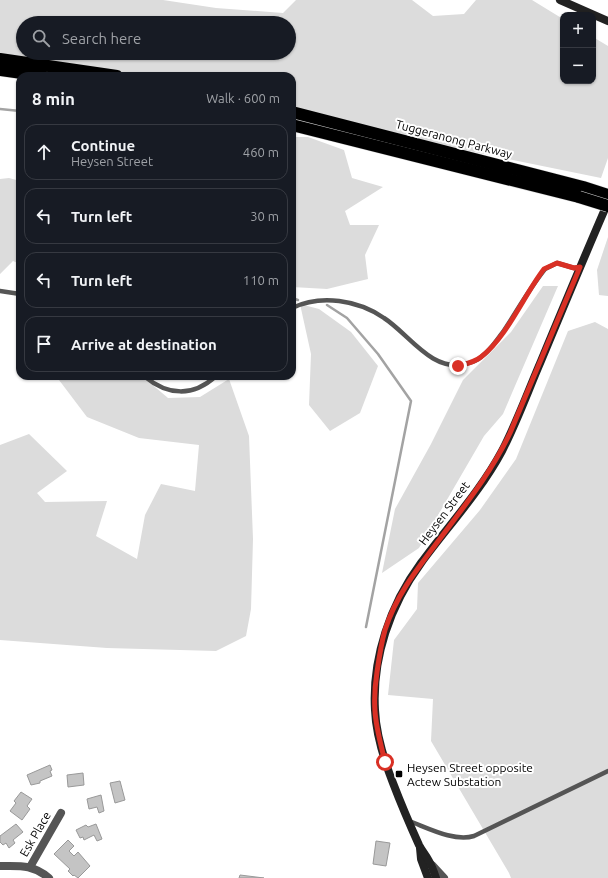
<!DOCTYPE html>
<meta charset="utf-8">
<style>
body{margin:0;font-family:Ubuntu,sans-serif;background:#242831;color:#f1f3f6}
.controls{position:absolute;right:12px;top:12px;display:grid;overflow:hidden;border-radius:8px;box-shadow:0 1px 3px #0004}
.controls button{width:36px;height:36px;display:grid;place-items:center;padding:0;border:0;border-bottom:1px solid #363941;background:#171b24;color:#f1f3f6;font:20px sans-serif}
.stop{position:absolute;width:12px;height:12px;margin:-9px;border:3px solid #d93025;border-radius:50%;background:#fff}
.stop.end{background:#d93025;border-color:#fff;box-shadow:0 1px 4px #0008}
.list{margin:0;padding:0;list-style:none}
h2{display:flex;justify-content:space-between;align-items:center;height:52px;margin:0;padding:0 16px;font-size:17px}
h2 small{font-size:13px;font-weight:400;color:#9ea1a6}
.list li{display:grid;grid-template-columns:26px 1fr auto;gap:12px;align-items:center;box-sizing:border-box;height:56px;margin:0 8px 8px;padding:0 8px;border:1px solid #363941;border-radius:12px}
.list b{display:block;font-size:15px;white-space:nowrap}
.list p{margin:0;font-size:13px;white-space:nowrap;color:#9ea1a6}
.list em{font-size:13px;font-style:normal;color:#9ea1a6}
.icon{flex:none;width:22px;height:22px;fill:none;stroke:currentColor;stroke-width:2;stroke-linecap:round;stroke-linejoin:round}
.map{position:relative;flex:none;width:608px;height:878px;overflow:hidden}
.search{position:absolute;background:#171b24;box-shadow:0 1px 3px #0004;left:16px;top:16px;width:280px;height:44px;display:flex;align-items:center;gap:10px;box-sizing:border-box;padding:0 14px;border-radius:22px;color:#9ea1a6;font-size:15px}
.panel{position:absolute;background:#171b24;box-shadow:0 1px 3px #0004;left:16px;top:72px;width:280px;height:308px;border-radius:12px}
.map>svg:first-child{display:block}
.green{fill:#dcdcdc;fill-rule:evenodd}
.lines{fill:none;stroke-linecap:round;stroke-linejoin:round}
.stream{stroke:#a3a3a3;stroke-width:2.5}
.building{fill:#c4c4c4;stroke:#999}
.highway-casing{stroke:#dbdbdb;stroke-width:13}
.lane{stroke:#555;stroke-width:4.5}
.street{stroke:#555;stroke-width:8}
.secondary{stroke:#222;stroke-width:8}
.highway{stroke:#000;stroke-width:12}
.highway-bridge-casing{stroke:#dbdbdb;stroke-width:13;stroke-linecap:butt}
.highway-bridge{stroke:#000;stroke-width:12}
.route{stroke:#d93025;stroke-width:5}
.poi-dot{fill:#000;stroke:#fff;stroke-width:1.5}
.labels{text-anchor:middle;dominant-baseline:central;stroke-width:4;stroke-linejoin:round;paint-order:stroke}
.street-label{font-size:12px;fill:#000;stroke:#fff}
.poi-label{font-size:12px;fill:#000;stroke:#fff;text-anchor:start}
</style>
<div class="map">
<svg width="608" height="878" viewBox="0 0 608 878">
<rect width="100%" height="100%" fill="#fff"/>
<!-- green -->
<g class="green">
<path d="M0,0H163L216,8L283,13L296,0H412L433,16L464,14L476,0H532L563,19V81H593V37L608,46V158L601,178L391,135L292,113V76H130L0,60ZM23,23H289V53H23Z"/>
<polygon points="292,137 308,137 344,150 352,178 383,187 345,211 350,225 379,225 365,255 368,279 327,289 292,287"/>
<polygon points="9,178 20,181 20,264 13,261 0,274 0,179"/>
<polygon points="608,237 608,296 599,295 597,270"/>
<polygon points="543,286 558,286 503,414 484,436 419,548 382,573 395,509 431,444 463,380 511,332"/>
<polygon points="300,304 319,309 351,332 378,366 360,413 330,431 309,405 311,354"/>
<polygon points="595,322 608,329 608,878 511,878 509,873 431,741 433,699 388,695 394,640 417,609 418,583 480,510 516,459 568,331"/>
<polygon points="61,376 142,376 168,398 200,397 229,379 249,436 253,539 251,609 246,636 216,651 107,648 0,640 0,445 29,434 67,471 37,493 45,502 107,501 96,536 137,559 145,515 161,484 195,491 199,445 139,438 87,417 59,380"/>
</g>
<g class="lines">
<!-- stream -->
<g class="stream">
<polyline points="0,109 20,111"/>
<polyline points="292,298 298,300"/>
<polyline points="327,305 347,318 378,354 411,401 366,627"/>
</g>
</g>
<!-- building -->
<g class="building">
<polygon points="50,765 52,770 50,771 52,776 40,781 40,783 31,785 27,775"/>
<polygon points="83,773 84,785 68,787 67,775"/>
<polygon points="120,781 125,800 115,803 110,783"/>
<polygon points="21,792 32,799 27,806 30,809 22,820 10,811 16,803 14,801"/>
<polygon points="101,795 104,811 99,813 97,807 89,809 87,799"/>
<polygon points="16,824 23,832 13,840 15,843 9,848 6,843 3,845 0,842 0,836"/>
<polygon points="96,824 102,839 97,841 94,835 84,840 83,837 80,838 76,830 86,825 88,827"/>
<polygon points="68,840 74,846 69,851 74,856 78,852 90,866 78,878 74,875 73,876 68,871 70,869 54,854"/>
<polygon points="376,841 390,843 386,866 373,864"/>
<polygon points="240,875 264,878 239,878"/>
</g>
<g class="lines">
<defs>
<g id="highway">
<polyline points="0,59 117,76"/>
<polyline points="0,70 43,76"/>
<polyline points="292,112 583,187 608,195"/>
<polyline points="292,125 579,197"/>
</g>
</defs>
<!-- highway casing -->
<use href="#highway" class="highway-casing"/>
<!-- lane -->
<g class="lane">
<polyline points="0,291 20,294"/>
<path d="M292,308C321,294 358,300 384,318C409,334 431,372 465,364C470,363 477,361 481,357C490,351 496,341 503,332C517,311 529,289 545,269L557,263L574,268L581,267"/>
<path d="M144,376C168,396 193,397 216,376"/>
<path d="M409,821C428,828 454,842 474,836L608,771"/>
</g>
<!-- street -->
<g class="street">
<polyline points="432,865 444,878"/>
<path d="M0,866C20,866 32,864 49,878"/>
<polyline points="30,867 61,813"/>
</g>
<!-- secondary -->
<g class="secondary">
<polyline points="560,0 608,21"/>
<polyline points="420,848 421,859 428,878"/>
<path d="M436,878C434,872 432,866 429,861C426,855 422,851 419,845C410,825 401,804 393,783C384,760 376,734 375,710C372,658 390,605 421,563C448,526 480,492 502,451C517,422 528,391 541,361C563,308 585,255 608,202"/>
</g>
<!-- highway -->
<use href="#highway" class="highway"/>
<defs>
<polyline id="highway-bridge" points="579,197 608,206"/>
</defs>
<!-- highway-bridge casing -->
<use href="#highway-bridge" class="highway-bridge-casing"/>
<!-- highway-bridge -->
<use href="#highway-bridge" class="highway-bridge"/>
</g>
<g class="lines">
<!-- route -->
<path class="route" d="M385,762C381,745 376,728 375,711C374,698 375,685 377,672C379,658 381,644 385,630C397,592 422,563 445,532C469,500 493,469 510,433L580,267L574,268L557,263L544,269C524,295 507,337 481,357C475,362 466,364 458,366"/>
</g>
<!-- markers -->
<rect class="poi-dot" x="395" y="770" width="8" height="8" rx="2"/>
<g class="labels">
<!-- street labels -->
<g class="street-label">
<text transform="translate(454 139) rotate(15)">Tuggeranong Parkway</text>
<text transform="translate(444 513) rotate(-53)">Heysen Street</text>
<text transform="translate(35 834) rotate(-60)">Esk Place</text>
</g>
<!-- poi labels -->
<g class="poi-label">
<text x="407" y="767">Heysen Street opposite<tspan x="407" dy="14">Actew Substation</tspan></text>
</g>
</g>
</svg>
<div class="controls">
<button>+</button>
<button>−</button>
</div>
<div class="stop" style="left:385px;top:762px"></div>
<div class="stop end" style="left:458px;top:366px"></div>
<div class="search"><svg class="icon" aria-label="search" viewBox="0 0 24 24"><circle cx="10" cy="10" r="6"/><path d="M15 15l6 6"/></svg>Search here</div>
<section class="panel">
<h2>8 min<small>Walk · 600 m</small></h2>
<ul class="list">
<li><svg class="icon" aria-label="ahead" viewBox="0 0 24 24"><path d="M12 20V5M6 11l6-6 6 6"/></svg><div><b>Continue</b><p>Heysen Street</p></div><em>460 m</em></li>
<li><svg class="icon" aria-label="left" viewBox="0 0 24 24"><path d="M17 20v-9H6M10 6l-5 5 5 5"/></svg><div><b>Turn left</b></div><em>30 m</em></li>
<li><svg class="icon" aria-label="left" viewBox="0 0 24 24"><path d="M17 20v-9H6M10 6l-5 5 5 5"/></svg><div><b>Turn left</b></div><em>110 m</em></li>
<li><svg class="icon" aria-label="arrive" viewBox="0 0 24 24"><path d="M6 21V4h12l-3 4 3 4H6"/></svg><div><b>Arrive at destination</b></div></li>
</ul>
</section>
</div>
